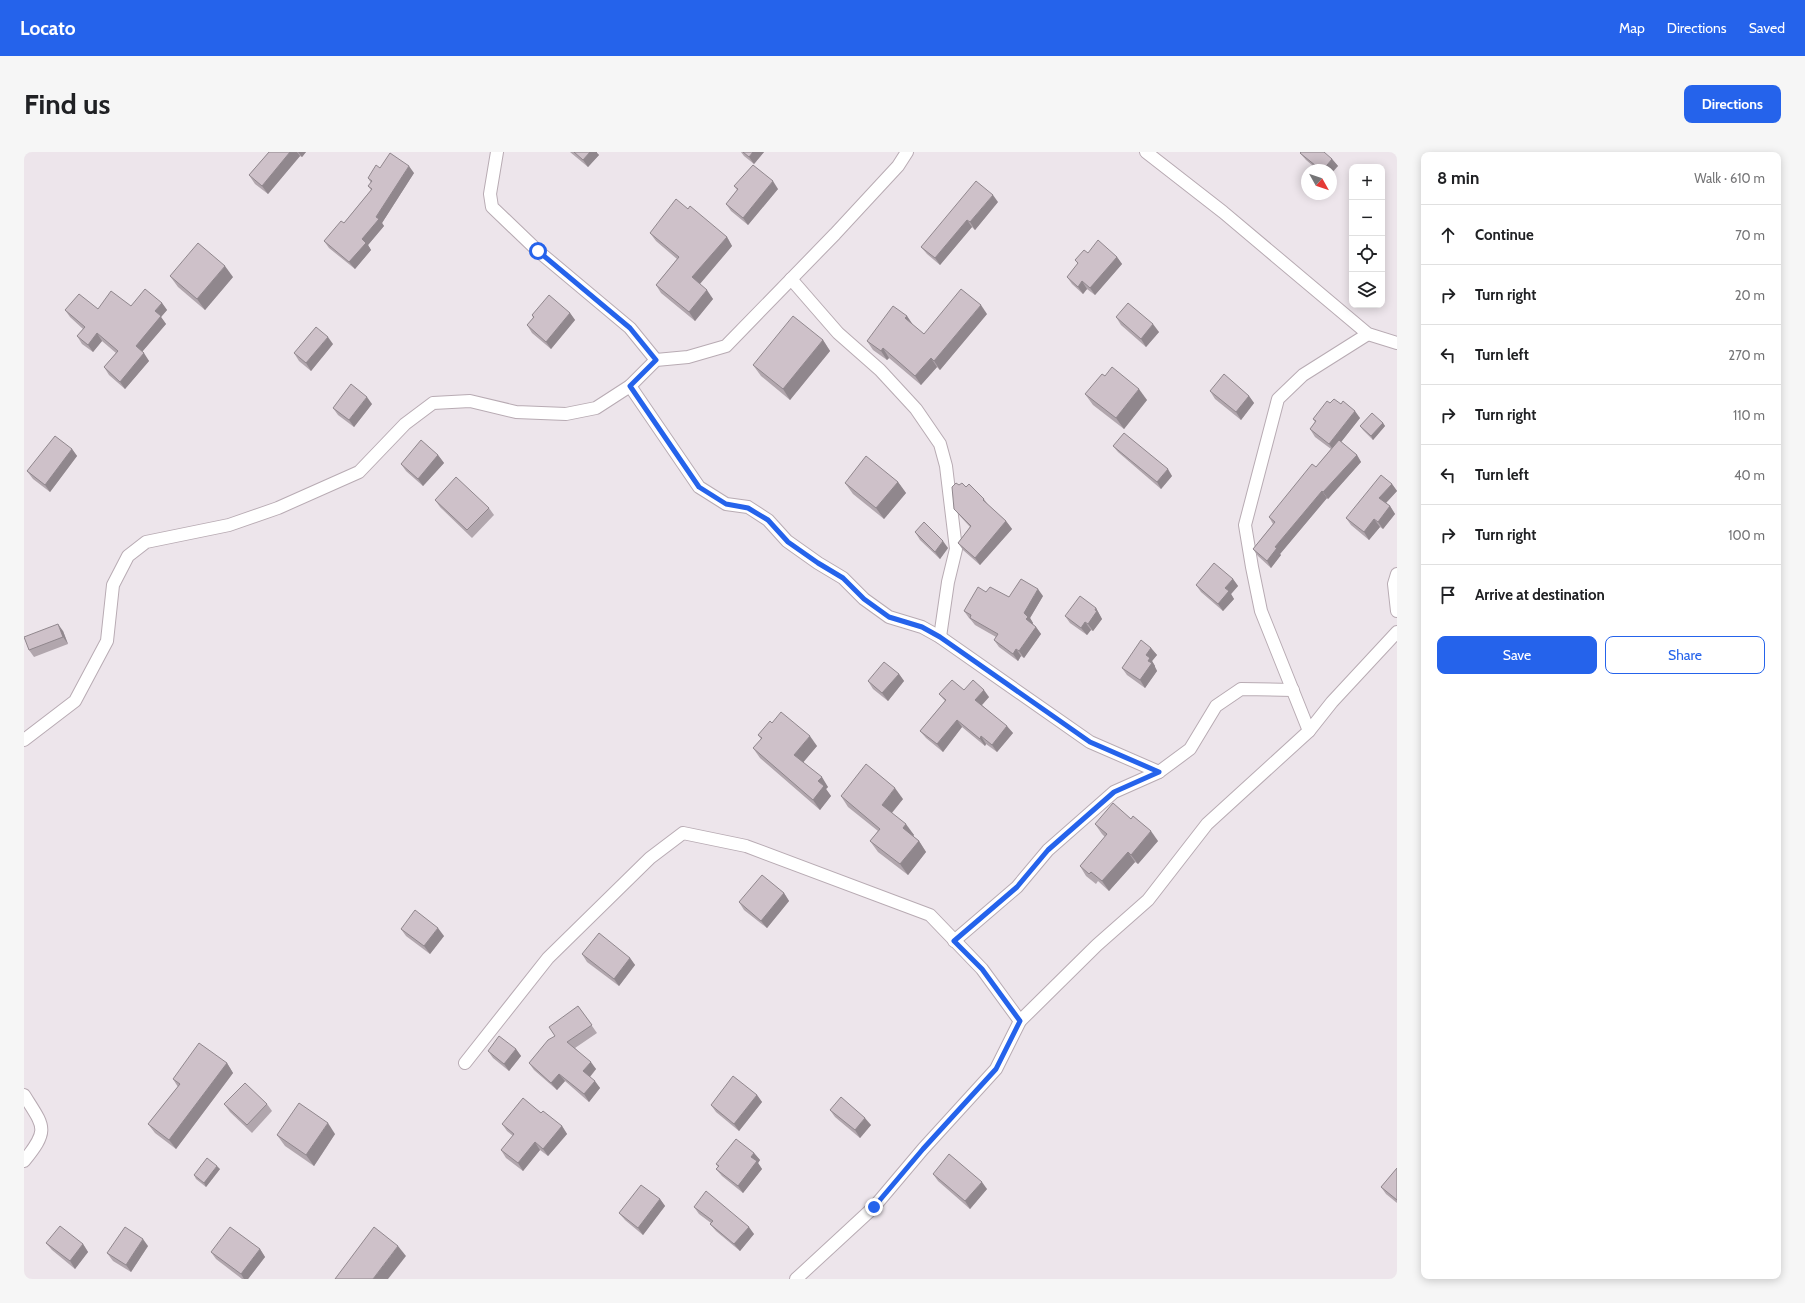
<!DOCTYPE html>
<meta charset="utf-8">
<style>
body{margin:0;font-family:Cabin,sans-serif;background:#f6f6f6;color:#202124}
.controls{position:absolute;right:12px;top:12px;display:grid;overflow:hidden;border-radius:8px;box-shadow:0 2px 10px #0003}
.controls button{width:36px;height:36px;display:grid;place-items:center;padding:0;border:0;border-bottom:1px solid #e0e0e0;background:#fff;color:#202124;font:20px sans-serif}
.compass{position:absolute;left:1277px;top:12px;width:36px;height:36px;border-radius:50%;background:#fff;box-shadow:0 2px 10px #0003;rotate:130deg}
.stop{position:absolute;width:12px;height:12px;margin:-9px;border:3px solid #2563eb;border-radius:50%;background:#fff}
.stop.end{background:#2563eb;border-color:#fff;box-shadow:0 1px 4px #0008}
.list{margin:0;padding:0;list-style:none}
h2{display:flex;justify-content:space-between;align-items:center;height:52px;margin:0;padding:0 16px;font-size:17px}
h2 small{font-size:13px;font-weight:400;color:#757577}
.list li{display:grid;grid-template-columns:26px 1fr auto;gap:12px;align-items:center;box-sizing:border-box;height:60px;padding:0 16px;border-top:1px solid #e0e0e0}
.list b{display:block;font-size:15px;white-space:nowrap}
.list em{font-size:13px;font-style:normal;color:#757577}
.actions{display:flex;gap:8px;padding:12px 16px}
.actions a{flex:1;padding:9px 0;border:1px solid #2563eb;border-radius:8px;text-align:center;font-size:14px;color:#2563eb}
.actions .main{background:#2563eb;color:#fff}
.icon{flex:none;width:22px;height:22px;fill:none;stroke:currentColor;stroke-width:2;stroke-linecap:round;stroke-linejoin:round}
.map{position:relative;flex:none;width:1373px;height:1127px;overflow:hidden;border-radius:8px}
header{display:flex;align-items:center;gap:24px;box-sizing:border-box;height:56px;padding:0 20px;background:#2563eb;color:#fff}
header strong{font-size:19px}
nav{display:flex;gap:22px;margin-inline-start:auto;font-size:14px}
.intro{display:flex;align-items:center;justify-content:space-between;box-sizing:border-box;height:96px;padding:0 24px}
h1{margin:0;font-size:28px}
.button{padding:10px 18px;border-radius:8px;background:#2563eb;color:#fff;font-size:14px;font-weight:700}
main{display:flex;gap:24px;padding:0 24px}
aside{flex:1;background:#fff;border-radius:8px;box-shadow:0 2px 10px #0003}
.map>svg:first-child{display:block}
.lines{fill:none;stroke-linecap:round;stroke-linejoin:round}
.minor-casing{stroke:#b8abb3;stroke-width:14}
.minor{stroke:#fff;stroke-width:12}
.wall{fill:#b1a6ad}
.shaded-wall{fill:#90878d}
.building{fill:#cec1c9;stroke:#90878d}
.route{stroke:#2563eb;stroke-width:5}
</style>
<header>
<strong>Locato</strong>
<nav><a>Map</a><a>Directions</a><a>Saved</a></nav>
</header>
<div class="intro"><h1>Find us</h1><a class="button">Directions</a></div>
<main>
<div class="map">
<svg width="1373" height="1127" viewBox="0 0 1373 1127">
<rect width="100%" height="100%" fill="#ede5eb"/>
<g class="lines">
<defs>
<g id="minor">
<polyline points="473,0 466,42 468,55 514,99 606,176 632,208"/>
<polyline points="1122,0 1199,60 1344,182 1373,191"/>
<polyline points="767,127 814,181 856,218 892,257 916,292 922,314 932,397 924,430 916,485"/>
<polyline points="606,234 675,335 702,352 724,355 744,368 763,389 794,411 819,426 840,447 865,465 898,475 916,485 1066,590 1135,620"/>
<polyline points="1373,422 1370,432 1373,459"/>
<polyline points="1285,579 1237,459 1228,415 1221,373 1254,247 1279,223 1344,182"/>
<polyline points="0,588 51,549 83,489 89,433 104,404 122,390 205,373 254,356 335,320 381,272 409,251 446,249 492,260 542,262 572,256 606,234 632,208 664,205 702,194 811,82 874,14 883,0"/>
<polyline points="930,789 993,735 1024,698 1090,640 1135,620 1166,597 1192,554 1217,537 1269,538"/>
<polyline points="441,911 524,806 626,706 659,681 722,694 906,763 958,817 996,869"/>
<path d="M0,943C20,975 26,977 0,1009"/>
<polyline points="772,1127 850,1055 899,997 972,917 996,869 1073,793 1124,748 1183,672 1285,579 1308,550 1373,480"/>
</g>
</defs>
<!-- minor casing -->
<use href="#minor" class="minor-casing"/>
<!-- minor -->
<use href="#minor" class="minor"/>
</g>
<!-- wall -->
<g class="wall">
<polygon points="245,0 282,0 278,5 276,4 244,42 231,32 225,23"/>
<polygon points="546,0 573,0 573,1 575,3 564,15"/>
<polygon points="717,0 740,0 730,12 720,4"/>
<polygon points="1276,1 1308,7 1314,14 1307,18 1294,18 1282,8"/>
<polygon points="356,16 390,21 358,71 360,74 344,93 347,98 331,117 305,96 300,89 320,71 347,38 344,34 347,31 344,26"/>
<polygon points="710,34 754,37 724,73 707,59 702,52 713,38"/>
<polygon points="974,50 951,78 948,75 916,113 903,102 897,95"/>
<polygon points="664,57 703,85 708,94 676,132 689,147 671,169 637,141 632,133 653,107 632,89 626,81"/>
<polygon points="1064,101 1093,105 1098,112 1071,143 1063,137 1059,142 1048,132 1043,125 1054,112 1051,108"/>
<polygon points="146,124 209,125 181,158 154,135"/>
<polygon points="138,151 143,158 137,165 142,172 118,200 125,209 101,237 85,223 80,215 92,201 78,189 69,200 58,192 53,184 59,177 46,165 41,158 74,157"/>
<polygon points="546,161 551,168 527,197 508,181 503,173 509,166 508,163"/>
<polygon points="963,162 916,218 913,215 897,233 865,206 863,208 849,198 843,189 883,164 889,173 900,182"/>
<polygon points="1092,165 1135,180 1122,195 1097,173"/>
<polygon points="799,188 806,199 766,248 737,224 729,213"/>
<polygon points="309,192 287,219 275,209 270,201"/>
<polygon points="1081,224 1123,248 1100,277 1069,253 1061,242"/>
<polygon points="1186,239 1225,244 1230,251 1217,268 1191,247"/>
<polygon points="1306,251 1336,266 1317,290 1333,303 1337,310 1304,347 1303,346 1256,402 1257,403 1247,416 1234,404 1229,397 1249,372 1245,365 1292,315 1307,297 1291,285 1286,277 1291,270 1289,267"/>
<polygon points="348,252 330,275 314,263 309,256"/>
<polygon points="1359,271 1361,274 1349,288 1339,278 1336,274"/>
<polygon points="1089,294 1148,324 1137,337 1094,300"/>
<polygon points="48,297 53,304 26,340 9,327 3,319"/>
<polygon points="414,303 420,311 399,334 382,319 377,312"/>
<polygon points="874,330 882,341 860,367 829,342 821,331"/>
<polygon points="1368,332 1373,339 1362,351 1366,354 1371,362 1359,377 1356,375 1345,388 1327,373 1322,366"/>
<polygon points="935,333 942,335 960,347 965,354 982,369 988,377 956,413 939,398 934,391 946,375 936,364 930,357"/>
<polygon points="411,348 465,356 470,363 448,386 416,355"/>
<polygon points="891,380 924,396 916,407 896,388"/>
<polygon points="1209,427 1214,434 1207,442 1210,447 1199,459 1177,440 1172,433"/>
<polygon points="962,440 985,445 1019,444 1006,466 1009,471 1009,472 1012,475 1017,482 1000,506 997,504 994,509 975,495 970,488 972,485 951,473 947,468 945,466 940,459"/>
<polygon points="1072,456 1078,467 1069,479 1067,478 1063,483 1046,471 1041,464"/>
<polygon points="39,479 44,492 10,505 5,498"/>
<polygon points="1127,496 1133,503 1128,509 1131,514 1131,515 1133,519 1121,536 1103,523 1098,516"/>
<polygon points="875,522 880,529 864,549 849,537 844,529"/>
<polygon points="940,538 965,545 958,553 989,581 973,600 962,592 961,594 938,575 919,600 902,586 896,579 921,549 915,542"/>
<polygon points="748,571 793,594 779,610 804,635 802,637 807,644 796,658 736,606 729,596 737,587 734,583"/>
<polygon points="817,644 879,647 868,661 890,683 889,684 895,689 902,700 884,723 854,700 846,689 854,679 824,655"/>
<polygon points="1071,672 1134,689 1114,712 1111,710 1085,739 1074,729 1072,732 1062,724 1056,714 1081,685 1078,682"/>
<polygon points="760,741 765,749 743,776 720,758 715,750"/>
<polygon points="377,777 420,784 406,802 382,784"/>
<polygon points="558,802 606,806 611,813 595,834 563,810"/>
<polygon points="554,854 573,881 551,896 572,917 566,925 576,936 565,950 541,929 533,938 510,918 505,911 531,884"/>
<polygon points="492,897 497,904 485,919 469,906 464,899"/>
<polygon points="203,911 209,921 152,997 131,981 124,972 154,935 149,927"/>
<polygon points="733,943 738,950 715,979 692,960 687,953"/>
<polygon points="200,952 243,952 248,959 228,981 206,960"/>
<polygon points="806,958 847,973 836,986 811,965"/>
<polygon points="517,961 538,974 543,982 524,1004 516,998 499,1019 482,1006 477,998 489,984 483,979 478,972"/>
<polygon points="311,982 290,1014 261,994 253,983"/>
<polygon points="730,1001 736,1008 734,1011 738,1017 719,1041 698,1024 692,1017 694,1015 692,1012"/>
<polygon points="1373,1016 1373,1051 1362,1042 1357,1035"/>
<polygon points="196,1017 182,1035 172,1027 170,1023"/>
<polygon points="909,1022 963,1037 946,1057 914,1029"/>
<polygon points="636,1047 641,1054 619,1083 601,1068 595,1061"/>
<polygon points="670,1055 730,1082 716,1099 692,1079 686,1072 687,1071 675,1062"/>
<polygon points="22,1091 59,1092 64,1100 51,1117 28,1098"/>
<polygon points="124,1094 107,1120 89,1109 83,1101"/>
<polygon points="236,1097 241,1105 224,1127 218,1127 192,1107 187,1100"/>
</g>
<!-- shaded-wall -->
<g class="shaded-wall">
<polygon points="266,0 273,0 276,4 244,42 238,34"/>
<polygon points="274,0 282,0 278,5"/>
<polygon points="566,0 573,0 573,1 575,3 564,15 559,8"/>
<polygon points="729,0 740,0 730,12 725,5"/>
<polygon points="1308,7 1314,14 1307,22 1307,18 1299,18"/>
<polygon points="385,14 390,21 358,71 360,74 344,93 347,98 331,117 325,110 338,87 352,65"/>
<polygon points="749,29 754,37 724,73 719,66"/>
<polygon points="969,43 974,50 951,78 946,70"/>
<polygon points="943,68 948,75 916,113 911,106"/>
<polygon points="703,85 708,94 674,134 668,125"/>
<polygon points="1093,105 1098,112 1071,143 1066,136"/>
<polygon points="201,114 209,125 181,158 173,147"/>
<polygon points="1058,129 1063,137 1059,142 1054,135"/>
<polygon points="683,138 689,147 671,169 665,160"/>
<polygon points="138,151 143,158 137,165 142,172 117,201 112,194 131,159"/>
<polygon points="957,153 963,162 916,218 910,209"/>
<polygon points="546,161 551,168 527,197 522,190"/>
<polygon points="883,164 889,173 887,175 881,166"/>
<polygon points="1129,172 1135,180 1122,195 1117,187"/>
<polygon points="73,181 78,189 69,200 64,193"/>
<polygon points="304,185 309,192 287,219 282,211"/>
<polygon points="799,188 806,199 766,248 759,237"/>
<polygon points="859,196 865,206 863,208 857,199"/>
<polygon points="120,201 125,209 101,237 96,230"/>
<polygon points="907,206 913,215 897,233 891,224"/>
<polygon points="1115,237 1123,248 1100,277 1092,266"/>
<polygon points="1225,244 1230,251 1217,268 1212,260"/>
<polygon points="343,245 348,252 330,275 325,268"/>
<polygon points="1331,259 1336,266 1310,299 1305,292"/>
<polygon points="1359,271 1361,274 1349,288 1347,284"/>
<polygon points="48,297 53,304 26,340 21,333"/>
<polygon points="414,303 420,311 399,334 394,327"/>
<polygon points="1333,303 1337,310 1304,347 1299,340"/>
<polygon points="1144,317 1148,324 1137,337 1133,330"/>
<polygon points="874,330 882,341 860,367 852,356"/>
<polygon points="1368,332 1373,339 1360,353 1355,346"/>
<polygon points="1298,339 1303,346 1256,402 1257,403 1247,416 1243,409 1251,395"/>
<polygon points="1366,354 1371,362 1359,377 1354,370"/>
<polygon points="1350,367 1356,375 1345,388 1340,380"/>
<polygon points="982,369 988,377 956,413 951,406"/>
<polygon points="919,389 924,396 916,407 911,400"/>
<polygon points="1209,427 1214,434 1207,442 1210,447 1199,459 1194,452 1201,436"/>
<polygon points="1014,437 1019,444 1006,466 1009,471 1007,474 1002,467 1000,461"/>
<polygon points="1072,456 1078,467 1069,479 1064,472"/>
<polygon points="1061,470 1067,478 1063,483 1057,476"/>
<polygon points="34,472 39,479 44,492 39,485"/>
<polygon points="1012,475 1017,482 1000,506 995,499"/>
<polygon points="1127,496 1133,503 1128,509 1131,514 1131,515 1133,519 1121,536 1116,528 1124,509 1122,503"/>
<polygon points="992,497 997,504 994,509 989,502"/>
<polygon points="875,522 880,529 864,549 858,541"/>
<polygon points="960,538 965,545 956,555 951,548"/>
<polygon points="933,568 938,575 919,600 913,592"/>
<polygon points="983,574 989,581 973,600 968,593"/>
<polygon points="786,584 793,594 777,613 770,603"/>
<polygon points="957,584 962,592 961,594 956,587"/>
<polygon points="798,625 804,635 802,637 807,644 796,658 789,648 794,629"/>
<polygon points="871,636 879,647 865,664 858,653"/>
<polygon points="882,672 890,683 887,687 879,676"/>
<polygon points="1127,679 1134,689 1114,712 1107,703"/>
<polygon points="895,689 902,700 884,723 876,712"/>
<polygon points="1104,700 1111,710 1085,739 1078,729"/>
<polygon points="760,741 765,749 743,776 737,769"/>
<polygon points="414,776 420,784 406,802 400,794"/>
<polygon points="606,806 611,813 595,834 590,827"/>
<polygon points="492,897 497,904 485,919 480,912"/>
<polygon points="567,910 572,917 564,927 559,919"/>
<polygon points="203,911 209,921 152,997 145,988"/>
<polygon points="535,922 541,929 533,938 527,931"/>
<polygon points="571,929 576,936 565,950 560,942"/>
<polygon points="733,943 738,950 715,979 710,972"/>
<polygon points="841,966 847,973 836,986 831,978"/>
<polygon points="304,971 311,982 290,1014 282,1003"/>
<polygon points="538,974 543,982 524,1004 519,997"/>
<polygon points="511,990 516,998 499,1019 494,1011"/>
<polygon points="730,1001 736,1008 734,1011 738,1017 719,1041 714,1034 727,1005"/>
<polygon points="193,1014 196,1017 182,1035 180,1031"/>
<polygon points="958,1030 963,1037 946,1057 941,1049"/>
<polygon points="636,1047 641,1054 619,1083 614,1076"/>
<polygon points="725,1075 730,1082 716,1099 710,1092"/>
<polygon points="119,1087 124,1094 107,1120 102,1113"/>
<polygon points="59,1092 64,1100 51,1117 46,1109"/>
<polygon points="374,1094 382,1104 364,1127 349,1127"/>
<polygon points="236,1097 241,1105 224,1127 220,1127 217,1122"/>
</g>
<!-- building -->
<g class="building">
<polygon points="245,0 266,0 238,34 225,23"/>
<polygon points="550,0 566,0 559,8"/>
<polygon points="719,0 729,0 725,5"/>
<polygon points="1277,0 1300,0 1308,7 1299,18 1297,18 1276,1"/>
<polygon points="366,1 385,14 352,65 355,67 338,87 342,91 325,110 300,89 317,69 320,71 348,37 344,34 348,29 344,26 352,13 356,16"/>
<polygon points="729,13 749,29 719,66 702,52 714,37 710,34"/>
<polygon points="952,29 969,43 946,70 943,68 911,106 897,95"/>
<polygon points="652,47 664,57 666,54 703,85 668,125 683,138 665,160 632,133 655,105 626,81"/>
<polygon points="1074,88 1093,105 1066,136 1058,129 1054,135 1043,125 1054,111 1051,108 1060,98 1064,101"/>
<polygon points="174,91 201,114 173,147 146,124"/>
<polygon points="121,137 138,151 131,159 137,164 112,194 120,201 96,230 80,215 94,199 73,181 64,193 53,184 61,175 41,158 55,142 74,157 87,139 107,154"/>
<polygon points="937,137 957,153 910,209 907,206 891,224 859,196 857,199 843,189 869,154 883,164 881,166 900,182"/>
<polygon points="525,143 546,161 522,190 503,173 510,165 508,163"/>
<polygon points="1104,151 1129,172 1117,187 1092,165"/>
<polygon points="769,164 799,188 759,237 729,213"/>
<polygon points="292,175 304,185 282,211 270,201"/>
<polygon points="1088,215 1115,237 1092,266 1061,242 1078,222 1081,224"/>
<polygon points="1200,222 1225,244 1212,260 1186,239"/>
<polygon points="327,232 343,245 325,268 309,256"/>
<polygon points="1310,247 1317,252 1319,249 1331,259 1305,292 1286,277 1292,269 1289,267 1303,249 1306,251"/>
<polygon points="1348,261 1359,271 1347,284 1336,274"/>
<polygon points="1100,281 1144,317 1133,330 1089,294"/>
<polygon points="31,284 48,297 21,333 3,319"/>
<polygon points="397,288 414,303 394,327 377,312"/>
<polygon points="1315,288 1333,303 1299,340 1298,339 1251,395 1253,396 1243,409 1229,397 1251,370 1245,365 1288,312 1292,315"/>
<polygon points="842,304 874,330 852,356 821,331"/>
<polygon points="1357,323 1368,332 1355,346 1366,354 1354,370 1350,367 1340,380 1322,366"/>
<polygon points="432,325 465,356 443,378 411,348"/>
<polygon points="932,331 935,333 938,331 942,335 945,332 960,347 959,348 982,369 951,406 934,391 947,374 930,357 928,335"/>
<polygon points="900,370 919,389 911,400 891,380"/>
<polygon points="1190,411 1209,427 1201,436 1205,439 1194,452 1172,433"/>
<polygon points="997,427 1014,437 1000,461 1004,465 1002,467 1012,475 995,499 992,497 989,502 970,488 974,482 946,466 947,463 940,459 954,435 962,440 966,435 985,445"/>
<polygon points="1056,444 1072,456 1071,458 1073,459 1064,472 1061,470 1057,476 1041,464"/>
<polygon points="34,472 39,485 5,498 0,485"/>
<polygon points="1117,488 1127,496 1122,503 1126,506 1124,509 1128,511 1116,528 1098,516"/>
<polygon points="860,510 875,522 858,541 844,529"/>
<polygon points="928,528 940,538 949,528 960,538 951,548 983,574 968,593 957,584 956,587 933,568 913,592 896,579 922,548 915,542"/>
<polygon points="757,560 786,584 770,603 798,625 794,629 800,634 789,648 729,596 738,586 734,583 746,569 748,571"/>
<polygon points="842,612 871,636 858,653 882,672 879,676 895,689 876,712 846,689 856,677 817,644"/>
<polygon points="1089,651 1107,667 1109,664 1127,679 1107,703 1104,700 1078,729 1067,720 1065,722 1056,714 1083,682 1071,672"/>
<polygon points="738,723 760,741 737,769 715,750"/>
<polygon points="391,758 414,776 400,794 377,777"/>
<polygon points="575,781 606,806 590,827 558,802"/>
<polygon points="554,854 568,873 543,890 567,910 559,919 571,929 560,942 535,922 527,931 505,911 524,888 531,884 525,875"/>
<polygon points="475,884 492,897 480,912 464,899"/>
<polygon points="175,891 203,911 145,988 124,972 156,932 149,927"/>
<polygon points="709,924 733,943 710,972 687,953"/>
<polygon points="221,931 243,952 223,973 200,952"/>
<polygon points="817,945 841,966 831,978 806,958"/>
<polygon points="499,946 517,961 519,959 538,974 519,997 511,990 494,1011 477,998 490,982 478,972"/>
<polygon points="275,951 304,971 282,1003 253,983"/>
<polygon points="712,987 730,1001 727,1005 733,1009 714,1034 692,1017 695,1014 692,1012"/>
<polygon points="925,1002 958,1030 941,1049 909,1022"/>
<polygon points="183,1006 193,1014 180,1031 170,1023"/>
<polygon points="1373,1016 1373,1048 1357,1035"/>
<polygon points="617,1033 636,1047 614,1076 595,1061"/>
<polygon points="682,1039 725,1075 710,1092 686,1072 689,1069 670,1055"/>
<polygon points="36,1074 59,1092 46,1109 22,1091"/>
<polygon points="101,1075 119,1087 102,1113 83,1101"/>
<polygon points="206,1075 236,1097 217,1122 187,1100"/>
<polygon points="350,1075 374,1094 349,1127 311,1127"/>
</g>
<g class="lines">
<!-- route -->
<polyline class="route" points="514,99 606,176 632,208 606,234 675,335 702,352 724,356 744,368 764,390 794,411 819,426 840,447 865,465 898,475 916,485 1066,590 1135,620 1090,640 1024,698 993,735 930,789 958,817 996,869 972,917 899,997 850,1055"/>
</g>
</svg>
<div class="controls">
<button>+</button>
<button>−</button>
<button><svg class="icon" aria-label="locate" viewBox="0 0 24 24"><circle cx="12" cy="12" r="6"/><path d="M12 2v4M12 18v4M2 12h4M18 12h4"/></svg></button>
<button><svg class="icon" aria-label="layers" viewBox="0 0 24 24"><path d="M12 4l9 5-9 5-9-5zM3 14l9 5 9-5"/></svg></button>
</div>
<svg class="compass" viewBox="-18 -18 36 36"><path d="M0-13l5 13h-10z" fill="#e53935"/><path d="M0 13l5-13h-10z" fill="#757577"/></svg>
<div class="stop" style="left:514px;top:99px"></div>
<div class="stop end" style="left:850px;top:1055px"></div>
</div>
<aside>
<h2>8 min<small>Walk · 610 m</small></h2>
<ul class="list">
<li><svg class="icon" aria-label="ahead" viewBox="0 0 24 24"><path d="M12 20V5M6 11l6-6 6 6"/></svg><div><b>Continue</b></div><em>70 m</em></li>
<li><svg class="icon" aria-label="right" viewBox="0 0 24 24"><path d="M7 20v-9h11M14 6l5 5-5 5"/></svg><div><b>Turn right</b></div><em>20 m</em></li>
<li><svg class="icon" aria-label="left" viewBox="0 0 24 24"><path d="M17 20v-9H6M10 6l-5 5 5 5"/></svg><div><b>Turn left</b></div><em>270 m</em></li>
<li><svg class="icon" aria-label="right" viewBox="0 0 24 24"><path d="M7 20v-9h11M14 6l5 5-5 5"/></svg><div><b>Turn right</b></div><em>110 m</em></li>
<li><svg class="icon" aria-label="left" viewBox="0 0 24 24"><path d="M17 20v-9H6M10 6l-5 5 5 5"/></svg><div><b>Turn left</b></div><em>40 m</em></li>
<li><svg class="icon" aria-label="right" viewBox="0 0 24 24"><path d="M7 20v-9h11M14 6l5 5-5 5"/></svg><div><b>Turn right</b></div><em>100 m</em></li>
<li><svg class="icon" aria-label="arrive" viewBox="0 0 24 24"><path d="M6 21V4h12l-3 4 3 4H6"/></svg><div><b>Arrive at destination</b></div></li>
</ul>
<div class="actions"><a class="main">Save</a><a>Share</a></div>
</aside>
</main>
